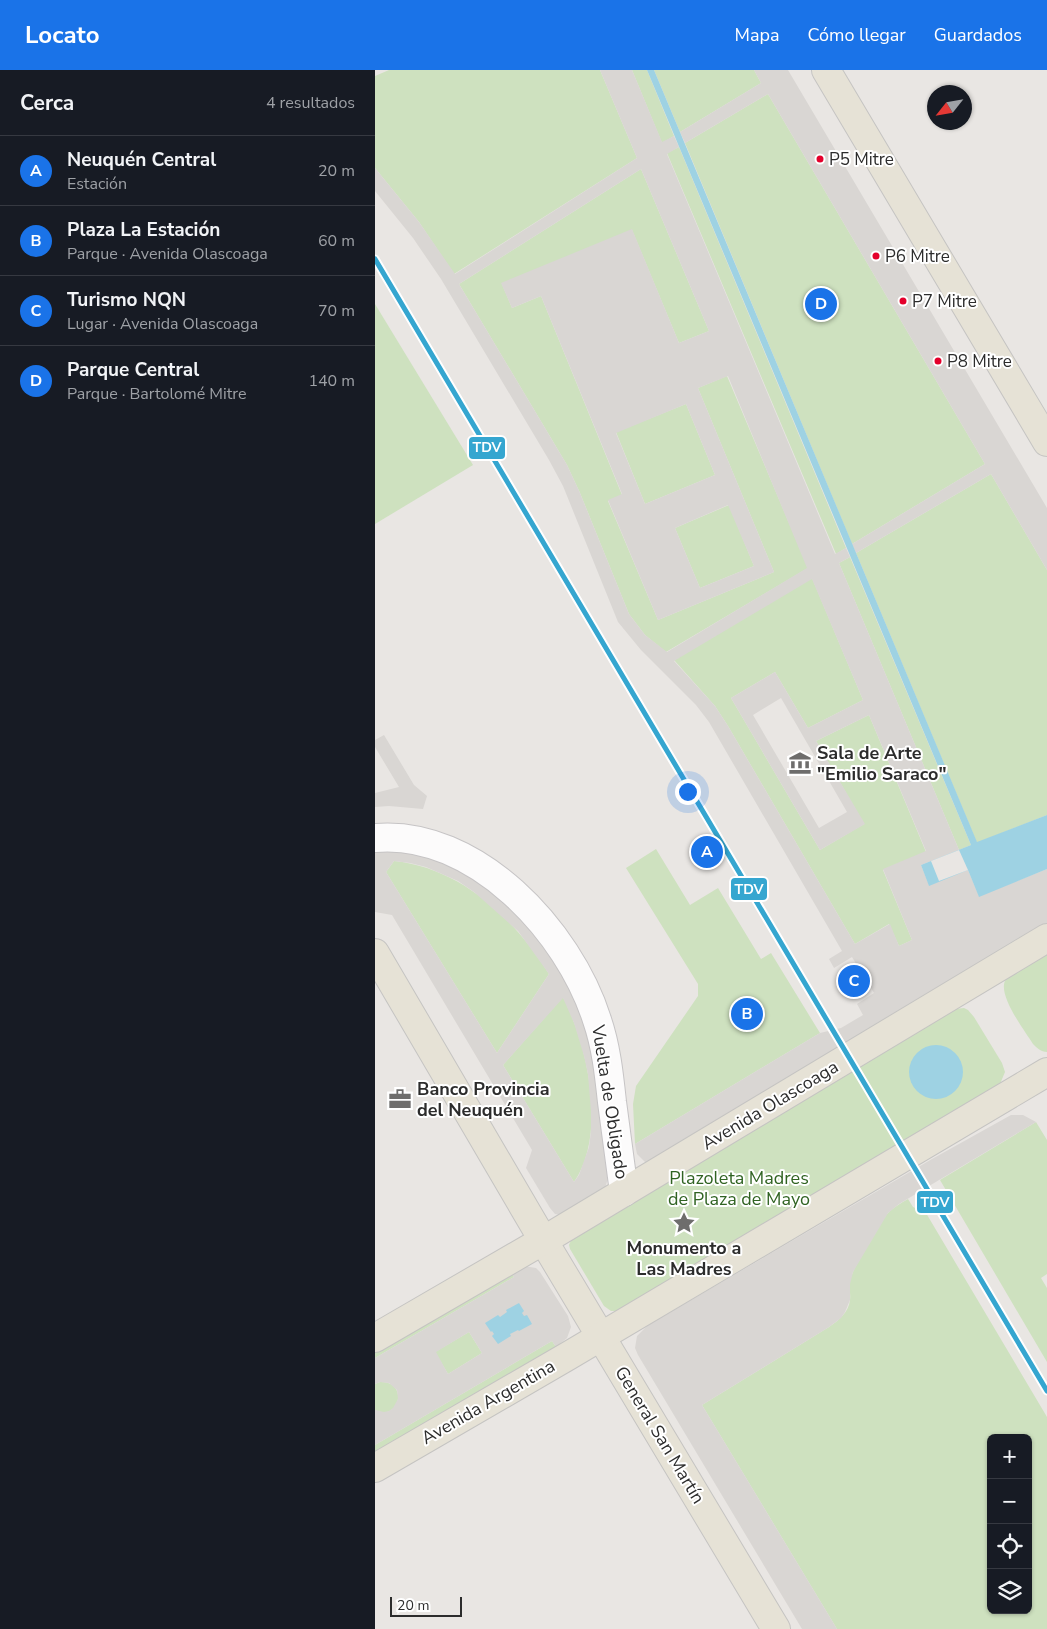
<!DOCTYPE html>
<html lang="es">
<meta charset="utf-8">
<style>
body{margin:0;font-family:"Nunito Sans",sans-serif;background:#242831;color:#f1f3f6}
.controls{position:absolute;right:15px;bottom:15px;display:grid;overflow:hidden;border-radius:8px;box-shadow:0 1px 4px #0004}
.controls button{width:45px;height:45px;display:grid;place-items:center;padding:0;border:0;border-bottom:1px solid #363941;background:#171b24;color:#f1f3f6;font:25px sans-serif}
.compass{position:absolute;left:552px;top:15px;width:45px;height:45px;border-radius:50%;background:#171b24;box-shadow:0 1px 4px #0004;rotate:239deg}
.scale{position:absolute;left:15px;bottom:12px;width:72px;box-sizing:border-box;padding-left:5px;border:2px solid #2c2c2c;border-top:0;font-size:14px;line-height:18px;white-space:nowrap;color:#2c2c2c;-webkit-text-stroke:4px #fff;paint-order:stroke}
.you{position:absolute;left:312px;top:721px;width:18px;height:18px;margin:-12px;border:4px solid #fff;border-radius:50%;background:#1a73e8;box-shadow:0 0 0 8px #1a73e833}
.badge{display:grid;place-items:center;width:32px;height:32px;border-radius:50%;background:#1a73e8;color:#fff;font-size:16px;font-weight:700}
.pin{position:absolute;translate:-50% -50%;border:2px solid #fff;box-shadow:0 1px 5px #0006}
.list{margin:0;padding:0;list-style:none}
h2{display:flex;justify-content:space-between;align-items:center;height:65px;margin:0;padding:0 20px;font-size:21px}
h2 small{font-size:16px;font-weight:400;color:#9ea1a6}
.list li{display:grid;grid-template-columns:32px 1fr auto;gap:15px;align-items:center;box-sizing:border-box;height:70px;padding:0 20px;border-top:1px solid #363941}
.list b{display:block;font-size:19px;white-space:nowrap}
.list p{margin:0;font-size:16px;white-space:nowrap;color:#9ea1a6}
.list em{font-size:16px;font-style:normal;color:#9ea1a6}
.icon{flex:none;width:28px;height:28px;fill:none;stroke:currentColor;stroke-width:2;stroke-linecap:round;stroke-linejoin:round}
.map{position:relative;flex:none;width:672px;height:1559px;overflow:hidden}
header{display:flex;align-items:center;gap:30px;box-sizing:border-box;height:70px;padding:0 25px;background:#1a73e8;color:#fff}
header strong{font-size:24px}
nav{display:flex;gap:28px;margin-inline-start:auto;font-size:18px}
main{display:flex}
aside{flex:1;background:#171b24}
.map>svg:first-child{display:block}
.green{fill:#cee1bf;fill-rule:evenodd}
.plaza{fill:#d9d6d3;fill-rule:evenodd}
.water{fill:#9ed2e3}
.pier{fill:#e9e6e3}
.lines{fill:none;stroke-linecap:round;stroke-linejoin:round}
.minor-casing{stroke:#c6c4c5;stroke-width:30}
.major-casing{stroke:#c5c4c2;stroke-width:30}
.minor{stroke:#fcfbfb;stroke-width:28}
.major{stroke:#e6e2d6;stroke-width:28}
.rail-1-casing{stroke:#fff;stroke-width:9}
.rail-1{stroke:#35a6d0;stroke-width:5}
.bus-dot{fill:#e4002b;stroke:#fff;stroke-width:2}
.labels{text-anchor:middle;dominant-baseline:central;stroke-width:4;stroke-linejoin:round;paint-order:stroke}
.bus-label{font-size:17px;fill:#2c2c2c;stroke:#fff;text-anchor:start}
.poi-label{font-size:18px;font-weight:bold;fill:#2c2c2c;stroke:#fff;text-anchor:start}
.street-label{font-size:18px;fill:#2c2c2c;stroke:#fff}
.park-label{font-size:18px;fill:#306322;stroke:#fff}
.line-badge{stroke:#fff;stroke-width:2}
.badge-label{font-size:14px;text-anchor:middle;font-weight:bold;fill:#fff}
</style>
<header>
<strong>Locato</strong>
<nav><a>Mapa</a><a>Cómo llegar</a><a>Guardados</a></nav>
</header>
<main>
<aside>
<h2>Cerca<small>4 resultados</small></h2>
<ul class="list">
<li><span class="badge">A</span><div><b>Neuquén Central</b><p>Estación</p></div><em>20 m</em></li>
<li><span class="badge">B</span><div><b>Plaza La Estación</b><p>Parque · Avenida Olascoaga</p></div><em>60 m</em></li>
<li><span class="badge">C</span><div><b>Turismo NQN</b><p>Lugar · Avenida Olascoaga</p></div><em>70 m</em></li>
<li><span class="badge">D</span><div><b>Parque Central</b><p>Parque · Bartolomé Mitre</p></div><em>140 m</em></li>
</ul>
</aside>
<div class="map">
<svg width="672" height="1559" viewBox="0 0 672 1559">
<rect width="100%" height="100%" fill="#e9e6e3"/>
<!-- green -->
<g class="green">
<polygon points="14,0 225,0 262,88 79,204 44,152 0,98 0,6"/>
<polygon points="257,0 272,0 299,66 287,73"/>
<polygon points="279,0 379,0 386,13 305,62"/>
<polygon points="393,24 610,394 477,474 310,73"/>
<polygon points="304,77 471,478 461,484 292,83"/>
<polygon points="266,99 334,261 304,273 257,160 127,214 137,238 166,226 247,425 233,431 283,550 399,502 323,318 352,306 433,498 291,582 270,565 254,544 205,423 192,395 84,214"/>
<polygon points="0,234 98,395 0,454"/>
<polygon points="311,334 340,405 270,434 241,362"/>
<polygon points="616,404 672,500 672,745 602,773 481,483"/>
<polygon points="354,435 379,496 325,518 300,458"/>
<polygon points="475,487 596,775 584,780 464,493"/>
<polygon points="437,508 488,630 433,658 400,602 356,628 445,780 489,754 441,671 494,645 551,782 508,800 537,870 524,876 514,854 480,874 353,656 340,636 299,590"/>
<polygon points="281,779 315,835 343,818 386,889 396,883 445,963 260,1074 258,1034 261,1016 323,926 323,914 251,798"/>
<path d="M19,791C86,798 139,848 174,904L122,983L11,802Z"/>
<path d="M672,883V982C666,982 662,978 658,974C650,961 619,921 632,908C640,900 661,890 672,883Z"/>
<path d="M188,927C213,976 232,1064 199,1112L128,995Z"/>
<polygon points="589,938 593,940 599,947 627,993 630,1002 625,1014 245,1241 236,1241 229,1236 195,1179 194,1175 197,1168 580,939"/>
<polygon points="661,1052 672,1070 672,1204 666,1208 672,1218 672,1292 565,1110"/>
<path d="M533,1129L538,1137L551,1143L672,1347V1559H462L327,1335L454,1257C463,1251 474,1242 475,1230C476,1222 473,1215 476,1207C480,1195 505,1151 514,1142C519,1137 526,1133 533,1129ZM616,1368H653V1540H616Z"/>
<polygon points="136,1202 139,1207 0,1288 0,1281"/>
<polygon points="94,1262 107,1283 73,1304 60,1282"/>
<polygon points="177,1271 181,1277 0,1383 0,1375"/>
<path d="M5,1312C34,1311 25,1352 0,1340V1314Z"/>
</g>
<!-- plaza -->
<g class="plaza">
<path d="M225,0H257L287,72L299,66L304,77L292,84L460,484L471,478L475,487L464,493L584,780L546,795L554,815L593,800L604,826L672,799V853L283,1090L274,1093L270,1092L262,1084L260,1074L445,963L466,958L488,945L482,934L499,923L477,887L459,898L454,889L467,881L334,652L321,635L266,580L243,552L188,416L174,390L66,209L38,168L0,121V98L44,152L80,204L262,88ZM266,99L334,261L304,273L257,159L126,213L137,238L166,226L247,424L233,430L283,550L399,502L323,318L353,306L432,498L292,582L270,565L254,544L205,423L192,395L84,214ZM311,334L340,405L270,434L241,363ZM353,435L379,496L325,518L300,458ZM437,509L488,630L433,658L400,602L356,628L445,780L490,754L441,671L494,645L551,781L508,799L537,870L524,876L515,854L480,874L353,656L340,636L299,591ZM406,628L472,742L444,758L378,645Z"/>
<polygon points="379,0 413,0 672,438 672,500 616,404 481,483 477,474 610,394 393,24 310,73 305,62 386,13"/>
<polygon points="9,665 39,715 52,726 48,739 14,736 0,737 0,723 24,717 0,677 0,670"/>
<path d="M22,778L68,790L114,818L155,857L186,897L214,958L234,1105L230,1118L187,1145L180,1144L175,1138L151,1098L157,1080L17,845L0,842V781ZM19,791L35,793L51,797L83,811L99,822L143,861L174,904L122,983L11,802ZM188,928L199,953L209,986L213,1004L216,1042V1061L214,1077L204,1105L199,1112L128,995Z"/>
<polygon points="636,1045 648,1045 661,1052 524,1134 513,1143 478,1202 475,1214 475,1230 470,1242 466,1248 454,1257 327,1335 462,1559 427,1559 263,1285 260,1278 262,1266 272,1256 557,1089"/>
<path d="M149,1196L161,1198L165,1202L193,1246L196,1257L192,1268L181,1277L177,1271L0,1375V1340L9,1342L14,1341L18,1338L23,1329L22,1320L14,1313L5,1312L0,1314V1288L139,1207L136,1202ZM94,1262L107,1283L73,1304L61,1282Z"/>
</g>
<!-- water -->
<g class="water">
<polygon points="272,0 279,0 602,772 672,745 672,799 604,827 593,800 554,816 546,795 596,775"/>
<circle cx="561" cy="1002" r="27"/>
<polygon points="144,1233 149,1241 147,1243 149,1246 152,1245 157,1254 144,1261 143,1260 135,1264 136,1266 123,1274 117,1266 119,1264 117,1261 116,1262 110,1253 123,1245 125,1247 132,1242 131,1240"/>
</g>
<!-- pier -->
<polygon class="pier" points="584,780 593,800 564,811 556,791"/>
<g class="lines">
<defs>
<path id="minor" d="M0,768C100,759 194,861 222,950C231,976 234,1004 237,1032C241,1062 245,1092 249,1122"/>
<g id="major">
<polyline points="451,0 672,372"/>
<polyline points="0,883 168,1170 401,1559"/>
<polyline points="0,1268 181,1163 672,868"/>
<polyline points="0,1398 193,1286 672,1002"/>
</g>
</defs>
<!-- minor casing -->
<use href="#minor" class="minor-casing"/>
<!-- major casing -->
<use href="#major" class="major-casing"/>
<!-- minor -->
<use href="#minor" class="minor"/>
<!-- major -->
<use href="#major" class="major"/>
<defs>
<polyline id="rail-1" points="0,189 672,1321"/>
</defs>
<!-- rail-1 casing -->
<use href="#rail-1" class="rail-1-casing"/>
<!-- rail-1 -->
<use href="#rail-1" class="rail-1"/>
</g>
<!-- icons -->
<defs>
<symbol id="museum-bare" viewBox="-9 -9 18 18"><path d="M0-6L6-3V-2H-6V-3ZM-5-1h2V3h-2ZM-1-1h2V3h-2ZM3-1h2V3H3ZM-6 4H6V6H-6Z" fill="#6e6d6c" stroke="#fff" stroke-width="2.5" paint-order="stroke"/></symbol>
<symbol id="office-bare" viewBox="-9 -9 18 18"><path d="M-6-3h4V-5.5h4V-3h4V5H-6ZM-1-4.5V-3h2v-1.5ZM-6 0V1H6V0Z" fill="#6e6d6c" stroke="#fff" stroke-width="2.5" paint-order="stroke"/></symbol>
<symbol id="sight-bare" viewBox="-9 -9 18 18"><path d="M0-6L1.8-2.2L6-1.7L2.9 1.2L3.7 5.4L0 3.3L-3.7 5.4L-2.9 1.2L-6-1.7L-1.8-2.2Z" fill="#6e6d6c" stroke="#fff" stroke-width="2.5" paint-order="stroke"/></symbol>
</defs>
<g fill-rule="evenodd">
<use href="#museum-bare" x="409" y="677" width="32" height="32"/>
<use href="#office-bare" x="9" y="1013" width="32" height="32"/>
<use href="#sight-bare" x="293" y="1137" width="32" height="32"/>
</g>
<!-- markers -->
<g class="bus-dot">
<circle cx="445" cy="89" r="4.5"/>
<circle cx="501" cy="186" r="4.5"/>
<circle cx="528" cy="231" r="4.5"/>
<circle cx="563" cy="291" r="4.5"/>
</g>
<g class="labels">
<!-- bus labels -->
<g class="bus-label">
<text x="454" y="89">P5 Mitre</text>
<text x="510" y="186">P6 Mitre</text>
<text x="537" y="231">P7 Mitre</text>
<text x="572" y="291">P8 Mitre</text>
</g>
<!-- poi labels -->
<g class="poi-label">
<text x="442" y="683">Sala de Arte<tspan x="442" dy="21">"Emilio Saraco"</tspan></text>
<text x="42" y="1019">Banco Provincia<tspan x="42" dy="21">del Neuquén</tspan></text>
<text x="309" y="1178" text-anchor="middle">Monumento a<tspan x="309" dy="21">Las Madres</tspan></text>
</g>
<!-- street labels -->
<g class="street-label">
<text transform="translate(235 1032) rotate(81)">Vuelta de Obligado</text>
<text transform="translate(395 1035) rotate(-31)">Avenida Olascoaga</text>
<text transform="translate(113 1332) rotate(-30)">Avenida Argentina</text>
<text transform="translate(285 1365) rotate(59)">General San Martín</text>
</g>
<!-- park labels -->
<g class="park-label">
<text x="364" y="1108">Plazoleta Madres<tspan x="364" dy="21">de Plaza de Mayo</tspan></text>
</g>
</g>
<g class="line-badge">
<rect x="93" y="366" width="38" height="24" rx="5" fill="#35a6d0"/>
<rect x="355" y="807" width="38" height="24" rx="5" fill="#35a6d0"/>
<rect x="541" y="1120" width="38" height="24" rx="5" fill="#35a6d0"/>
</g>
<g class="badge-label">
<text x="112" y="382">TDV</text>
<text x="374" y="824">TDV</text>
<text x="560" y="1137">TDV</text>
</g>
</svg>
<div class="controls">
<button>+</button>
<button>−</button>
<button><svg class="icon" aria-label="locate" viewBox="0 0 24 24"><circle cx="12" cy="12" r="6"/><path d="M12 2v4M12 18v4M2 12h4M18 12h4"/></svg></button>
<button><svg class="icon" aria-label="layers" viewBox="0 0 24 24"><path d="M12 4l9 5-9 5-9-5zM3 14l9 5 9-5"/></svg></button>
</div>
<svg class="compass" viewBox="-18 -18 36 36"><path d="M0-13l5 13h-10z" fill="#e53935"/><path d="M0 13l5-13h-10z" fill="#9ea1a6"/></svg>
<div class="scale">20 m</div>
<div class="you"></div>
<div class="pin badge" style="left:332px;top:782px">A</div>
<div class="pin badge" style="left:372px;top:944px">B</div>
<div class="pin badge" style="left:479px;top:911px">C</div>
<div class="pin badge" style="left:446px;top:234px">D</div>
</div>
</main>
